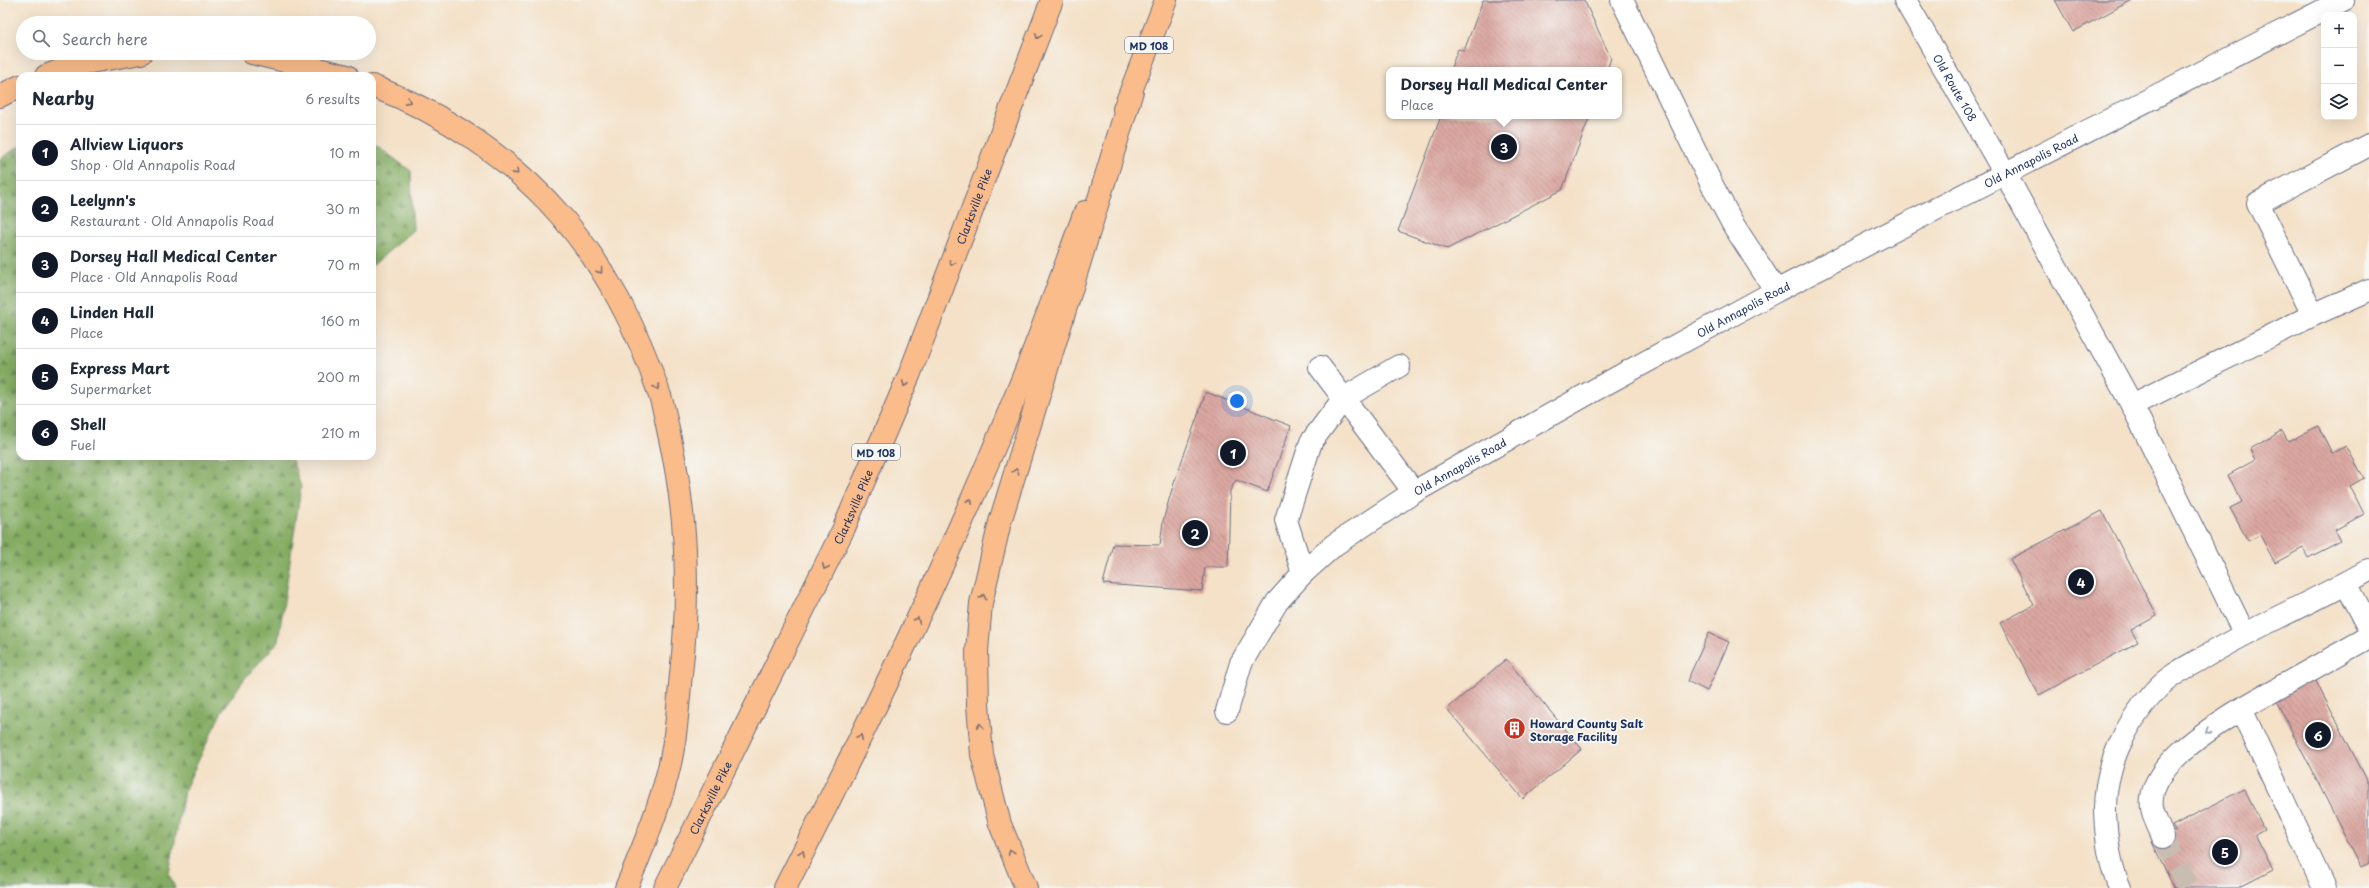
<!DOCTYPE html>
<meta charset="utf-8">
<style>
body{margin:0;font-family:"Playpen Sans",sans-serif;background:#f2f2f3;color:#1f2937}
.controls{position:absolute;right:12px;top:12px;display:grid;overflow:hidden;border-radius:8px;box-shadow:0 4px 16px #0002}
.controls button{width:36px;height:36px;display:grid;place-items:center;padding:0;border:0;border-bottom:1px solid #e0e1e3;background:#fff;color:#1f2937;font:20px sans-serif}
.you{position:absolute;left:1237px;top:401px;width:14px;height:14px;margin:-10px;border:3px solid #fff;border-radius:50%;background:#1a73e8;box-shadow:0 0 0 6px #1a73e833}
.badge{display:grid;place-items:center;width:26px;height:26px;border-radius:50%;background:#111827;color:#fff;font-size:13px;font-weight:700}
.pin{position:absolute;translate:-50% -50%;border:2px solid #fff;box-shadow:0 1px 4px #0006}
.popup{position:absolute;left:1386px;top:67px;width:236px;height:52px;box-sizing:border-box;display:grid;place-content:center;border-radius:8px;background:#fff;filter:drop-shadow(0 1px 3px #0005);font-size:13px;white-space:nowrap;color:#747a83}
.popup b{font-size:15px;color:#1f2937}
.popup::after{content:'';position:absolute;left:50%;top:100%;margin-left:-8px;border:8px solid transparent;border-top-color:#fff}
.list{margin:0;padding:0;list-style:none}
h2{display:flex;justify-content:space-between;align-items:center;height:52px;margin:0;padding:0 16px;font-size:17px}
h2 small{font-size:13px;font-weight:400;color:#747a83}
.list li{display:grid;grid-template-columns:26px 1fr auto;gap:12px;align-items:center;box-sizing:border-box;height:56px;padding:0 16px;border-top:1px solid #e0e1e3}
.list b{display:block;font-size:15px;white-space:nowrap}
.list p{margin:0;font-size:13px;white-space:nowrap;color:#747a83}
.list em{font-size:13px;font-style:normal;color:#747a83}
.icon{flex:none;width:22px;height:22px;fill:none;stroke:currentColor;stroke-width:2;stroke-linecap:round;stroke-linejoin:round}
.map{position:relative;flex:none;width:2369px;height:888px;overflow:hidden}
.search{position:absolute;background:#fff;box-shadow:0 4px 16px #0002;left:16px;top:16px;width:360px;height:44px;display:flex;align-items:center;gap:10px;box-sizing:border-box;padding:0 14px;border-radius:22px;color:#747a83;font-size:15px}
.panel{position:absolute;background:#fff;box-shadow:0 4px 16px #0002;left:16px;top:72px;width:360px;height:388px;border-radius:12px}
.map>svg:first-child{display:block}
.forest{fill:url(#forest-firs);stroke:#506e60}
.building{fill:url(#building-back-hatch)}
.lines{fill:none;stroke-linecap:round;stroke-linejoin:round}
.minor-tunnel{stroke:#c9bdb2;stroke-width:22;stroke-dasharray:22 11;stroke-linecap:butt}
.minor-casing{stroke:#676d83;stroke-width:24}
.major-casing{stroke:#676d83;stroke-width:24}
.highway-casing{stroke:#676d83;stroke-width:24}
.minor{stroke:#fff;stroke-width:22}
.major{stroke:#fabc8b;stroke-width:22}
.highway{stroke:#fabc8b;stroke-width:22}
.oneway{stroke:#7f6e72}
.oneway2{stroke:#8d97ae}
.labels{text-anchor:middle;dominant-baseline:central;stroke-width:4;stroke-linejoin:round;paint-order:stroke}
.shield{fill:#f6f6f2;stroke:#5d6b8a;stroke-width:1}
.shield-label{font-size:10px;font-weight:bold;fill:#1b2f5e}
.street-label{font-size:11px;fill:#1b2f5e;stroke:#f6f6f2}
.poi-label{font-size:11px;font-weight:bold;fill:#1b2f5e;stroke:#f6f6f2;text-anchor:start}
</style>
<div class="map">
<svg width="2369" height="888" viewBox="0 0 2369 888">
<defs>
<pattern id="forest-firs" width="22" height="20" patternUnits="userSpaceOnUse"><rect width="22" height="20" fill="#84ac62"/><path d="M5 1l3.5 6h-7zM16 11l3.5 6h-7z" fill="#6b8c54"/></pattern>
<pattern id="building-back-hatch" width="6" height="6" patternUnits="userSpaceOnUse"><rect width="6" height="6" fill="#dca8a2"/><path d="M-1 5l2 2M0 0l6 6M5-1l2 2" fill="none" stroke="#b28987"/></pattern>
</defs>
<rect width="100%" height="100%" fill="#f6f6f2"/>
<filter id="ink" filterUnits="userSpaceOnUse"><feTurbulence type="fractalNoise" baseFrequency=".025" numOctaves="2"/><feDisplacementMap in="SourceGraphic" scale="8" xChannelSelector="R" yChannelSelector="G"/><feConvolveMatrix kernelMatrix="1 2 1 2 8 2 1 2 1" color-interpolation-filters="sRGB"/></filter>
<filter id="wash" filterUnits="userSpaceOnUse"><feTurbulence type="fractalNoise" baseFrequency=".012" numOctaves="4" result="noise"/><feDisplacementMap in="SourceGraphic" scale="16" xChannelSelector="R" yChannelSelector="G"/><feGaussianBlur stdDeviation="0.9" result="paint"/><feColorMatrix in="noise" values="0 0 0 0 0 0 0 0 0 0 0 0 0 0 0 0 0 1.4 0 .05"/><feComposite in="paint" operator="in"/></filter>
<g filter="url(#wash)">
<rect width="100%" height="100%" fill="#f4e1c7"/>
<!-- forest -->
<g class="forest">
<polygon points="372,142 411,171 413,230 372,266"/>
<polygon points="20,146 20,456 291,456 301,487 278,642 245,678 222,711 184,791 169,874 175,888 0,888 0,159"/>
</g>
<g id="blocks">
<!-- building -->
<g class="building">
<polygon points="1483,0 1584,0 1611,58 1607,70 1450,70 1458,49 1464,51"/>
<polygon points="2055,0 2132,0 2073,32"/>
<polygon points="1441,116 1590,116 1562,190 1447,249 1398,231"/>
<polygon points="1206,392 1291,426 1267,492 1236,480 1230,491 1228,567 1205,567 1202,591 1103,584 1113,544 1160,545 1163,521 1172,489"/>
<polygon points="2318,426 2332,453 2346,446 2364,478 2350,486 2364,514 2335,530 2341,541 2308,558 2303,548 2275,563 2260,535 2248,541 2230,508 2242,502 2228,475 2255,460 2250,449 2282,431 2288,442"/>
<polygon points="2102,511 2157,616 2131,630 2138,642 2039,695 2000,623 2034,605 2010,559"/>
<polygon points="1709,633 1729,642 1707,691 1687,681"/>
<polygon points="1506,659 1582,749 1523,799 1447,709"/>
<polygon points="2307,664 2369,784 2369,863 2361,867 2268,685"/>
<polygon points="2244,789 2264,829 2255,834 2273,870 2238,888 2174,888 2152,842 2176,831 2172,826"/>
</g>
</g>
</g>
<g filter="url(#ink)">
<use href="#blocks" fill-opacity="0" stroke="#676d83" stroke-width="1"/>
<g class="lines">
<!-- minor-tunnel -->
<polyline class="minor-tunnel" points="2163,837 2189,888"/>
<defs>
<g id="minor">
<polyline points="1622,0 1713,187 1734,226 1776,291"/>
<path id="s1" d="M1905,0L2006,175L2132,405L2244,633"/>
<polyline points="2313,315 2369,290"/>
<polyline points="1320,367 1414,492"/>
<polyline points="2132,405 2313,315 2258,203 2369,145"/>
<polyline points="1303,573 1286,520 1311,442 1344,398 1399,366"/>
<polyline points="2346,583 2369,627"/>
<path id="s2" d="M1227,711L1241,663L1277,602L1303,573L1334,545L1414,492L1598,388L1776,291L2343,0"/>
<path d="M2163,837C2159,828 2154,818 2152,808C2146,767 2211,728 2241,709"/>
<path d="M2120,888C2109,864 2106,837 2105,812C2104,768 2125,724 2154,692C2167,676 2189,666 2206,656C2259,624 2316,601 2369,570"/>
<polyline points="2324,888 2241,709 2369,637"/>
</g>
<g id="major">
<polyline points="1124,109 1166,0"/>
<path id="s3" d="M665,888L844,528L910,373L1052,0"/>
<path d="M785,888C865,730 944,571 1011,407C1038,343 1061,277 1085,212"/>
</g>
<g id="highway">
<polyline points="252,53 347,76"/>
<polyline points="46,76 74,65 141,53"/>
<path d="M372,86C442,112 512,159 561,216C605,266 638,330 659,393C664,406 666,421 669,434C687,513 690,595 681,674C678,706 676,741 668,772C658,812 642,851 626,888"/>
<polyline points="0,96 20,86"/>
<polyline points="1026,888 1000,824 982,755 978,705 977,651 981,603 1000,522 1132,91"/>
</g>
</defs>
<!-- minor casing -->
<use href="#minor" class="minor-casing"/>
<!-- major casing -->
<use href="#major" class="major-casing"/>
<!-- highway casing -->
<use href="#highway" class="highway-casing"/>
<!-- minor -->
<use href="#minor" class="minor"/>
<!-- major -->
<use href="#major" class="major"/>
<!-- highway -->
<use href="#highway" class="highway"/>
</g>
<!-- one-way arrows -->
<defs><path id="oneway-chevron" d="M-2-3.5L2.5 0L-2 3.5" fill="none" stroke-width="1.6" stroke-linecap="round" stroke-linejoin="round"/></defs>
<g class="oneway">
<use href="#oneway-chevron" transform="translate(1038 36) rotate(111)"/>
<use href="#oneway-chevron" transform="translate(408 101) rotate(29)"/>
<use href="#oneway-chevron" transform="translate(516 172) rotate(44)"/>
<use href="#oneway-chevron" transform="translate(952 263) rotate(111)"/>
<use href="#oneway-chevron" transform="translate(600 271) rotate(55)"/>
<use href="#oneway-chevron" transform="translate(905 384) rotate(113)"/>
<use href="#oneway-chevron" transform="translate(657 387) rotate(68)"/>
<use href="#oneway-chevron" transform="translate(1016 471) rotate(-73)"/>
<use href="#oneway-chevron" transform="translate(970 501) rotate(-66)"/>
<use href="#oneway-chevron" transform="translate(825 567) rotate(116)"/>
<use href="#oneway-chevron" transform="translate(983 597) rotate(-78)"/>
<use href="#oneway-chevron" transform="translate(917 620) rotate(-64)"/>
<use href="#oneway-chevron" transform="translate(980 726) rotate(-95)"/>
<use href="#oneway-chevron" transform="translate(860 737) rotate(-64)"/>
<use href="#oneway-chevron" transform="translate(1011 852) rotate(-111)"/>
<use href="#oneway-chevron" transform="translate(802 853) rotate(-63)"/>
</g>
<use class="oneway2" href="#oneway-chevron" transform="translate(2208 731) rotate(147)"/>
</g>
<!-- icons -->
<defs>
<symbol id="building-disc" viewBox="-11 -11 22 22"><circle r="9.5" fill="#c8321e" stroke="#f6f6f2"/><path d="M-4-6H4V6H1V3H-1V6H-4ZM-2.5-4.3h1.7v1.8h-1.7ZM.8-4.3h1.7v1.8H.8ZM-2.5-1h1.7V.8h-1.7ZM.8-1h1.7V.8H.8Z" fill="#fff"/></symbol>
</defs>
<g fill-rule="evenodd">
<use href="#building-disc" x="1502" y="716" width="25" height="25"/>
</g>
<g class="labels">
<!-- shield labels -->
<g class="shield">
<rect x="1125" y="37" width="48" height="16" rx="3"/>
<rect x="852" y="444" width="48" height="16" rx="3"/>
</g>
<g class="shield-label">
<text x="1149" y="45">MD 108</text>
<text x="876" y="452">MD 108</text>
</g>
<!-- street labels -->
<g class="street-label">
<text stroke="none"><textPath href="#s1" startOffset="101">Old Route 108</textPath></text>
<text stroke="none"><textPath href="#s2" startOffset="998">Old Annapolis Road</textPath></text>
<text stroke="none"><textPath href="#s3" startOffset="749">Clarksville Pike</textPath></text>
<text stroke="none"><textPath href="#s2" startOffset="674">Old Annapolis Road</textPath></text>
<text stroke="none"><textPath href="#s2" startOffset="350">Old Annapolis Road</textPath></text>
<text stroke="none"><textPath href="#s3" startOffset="425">Clarksville Pike</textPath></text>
<text stroke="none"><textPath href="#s3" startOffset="101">Clarksville Pike</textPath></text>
</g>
<!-- poi labels -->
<g class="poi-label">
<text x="1530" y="723">Howard County Salt<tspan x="1530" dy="13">Storage Facility</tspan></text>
</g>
</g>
</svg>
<div class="controls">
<button>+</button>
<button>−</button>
<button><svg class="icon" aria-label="layers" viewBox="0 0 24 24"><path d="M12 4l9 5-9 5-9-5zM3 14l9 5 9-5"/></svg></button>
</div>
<div class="you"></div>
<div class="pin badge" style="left:1233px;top:453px">1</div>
<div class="pin badge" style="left:1195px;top:533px">2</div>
<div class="pin badge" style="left:1504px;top:147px">3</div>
<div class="popup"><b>Dorsey Hall Medical Center</b>Place</div>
<div class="pin badge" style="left:2081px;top:582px">4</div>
<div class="pin badge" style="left:2225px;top:852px">5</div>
<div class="pin badge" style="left:2318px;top:735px">6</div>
<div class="search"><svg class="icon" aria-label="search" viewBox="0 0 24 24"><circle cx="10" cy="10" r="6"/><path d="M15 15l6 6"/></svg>Search here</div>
<section class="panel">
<h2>Nearby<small>6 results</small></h2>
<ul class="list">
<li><span class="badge">1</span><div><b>Allview Liquors</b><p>Shop · Old Annapolis Road</p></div><em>10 m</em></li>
<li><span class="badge">2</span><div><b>Leelynn's</b><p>Restaurant · Old Annapolis Road</p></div><em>30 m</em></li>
<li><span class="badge">3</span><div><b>Dorsey Hall Medical Center</b><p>Place · Old Annapolis Road</p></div><em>70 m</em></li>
<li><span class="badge">4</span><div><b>Linden Hall</b><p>Place</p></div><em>160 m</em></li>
<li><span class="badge">5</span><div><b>Express Mart</b><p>Supermarket</p></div><em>200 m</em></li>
<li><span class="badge">6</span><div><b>Shell</b><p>Fuel</p></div><em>210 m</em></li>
</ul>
</section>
</div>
